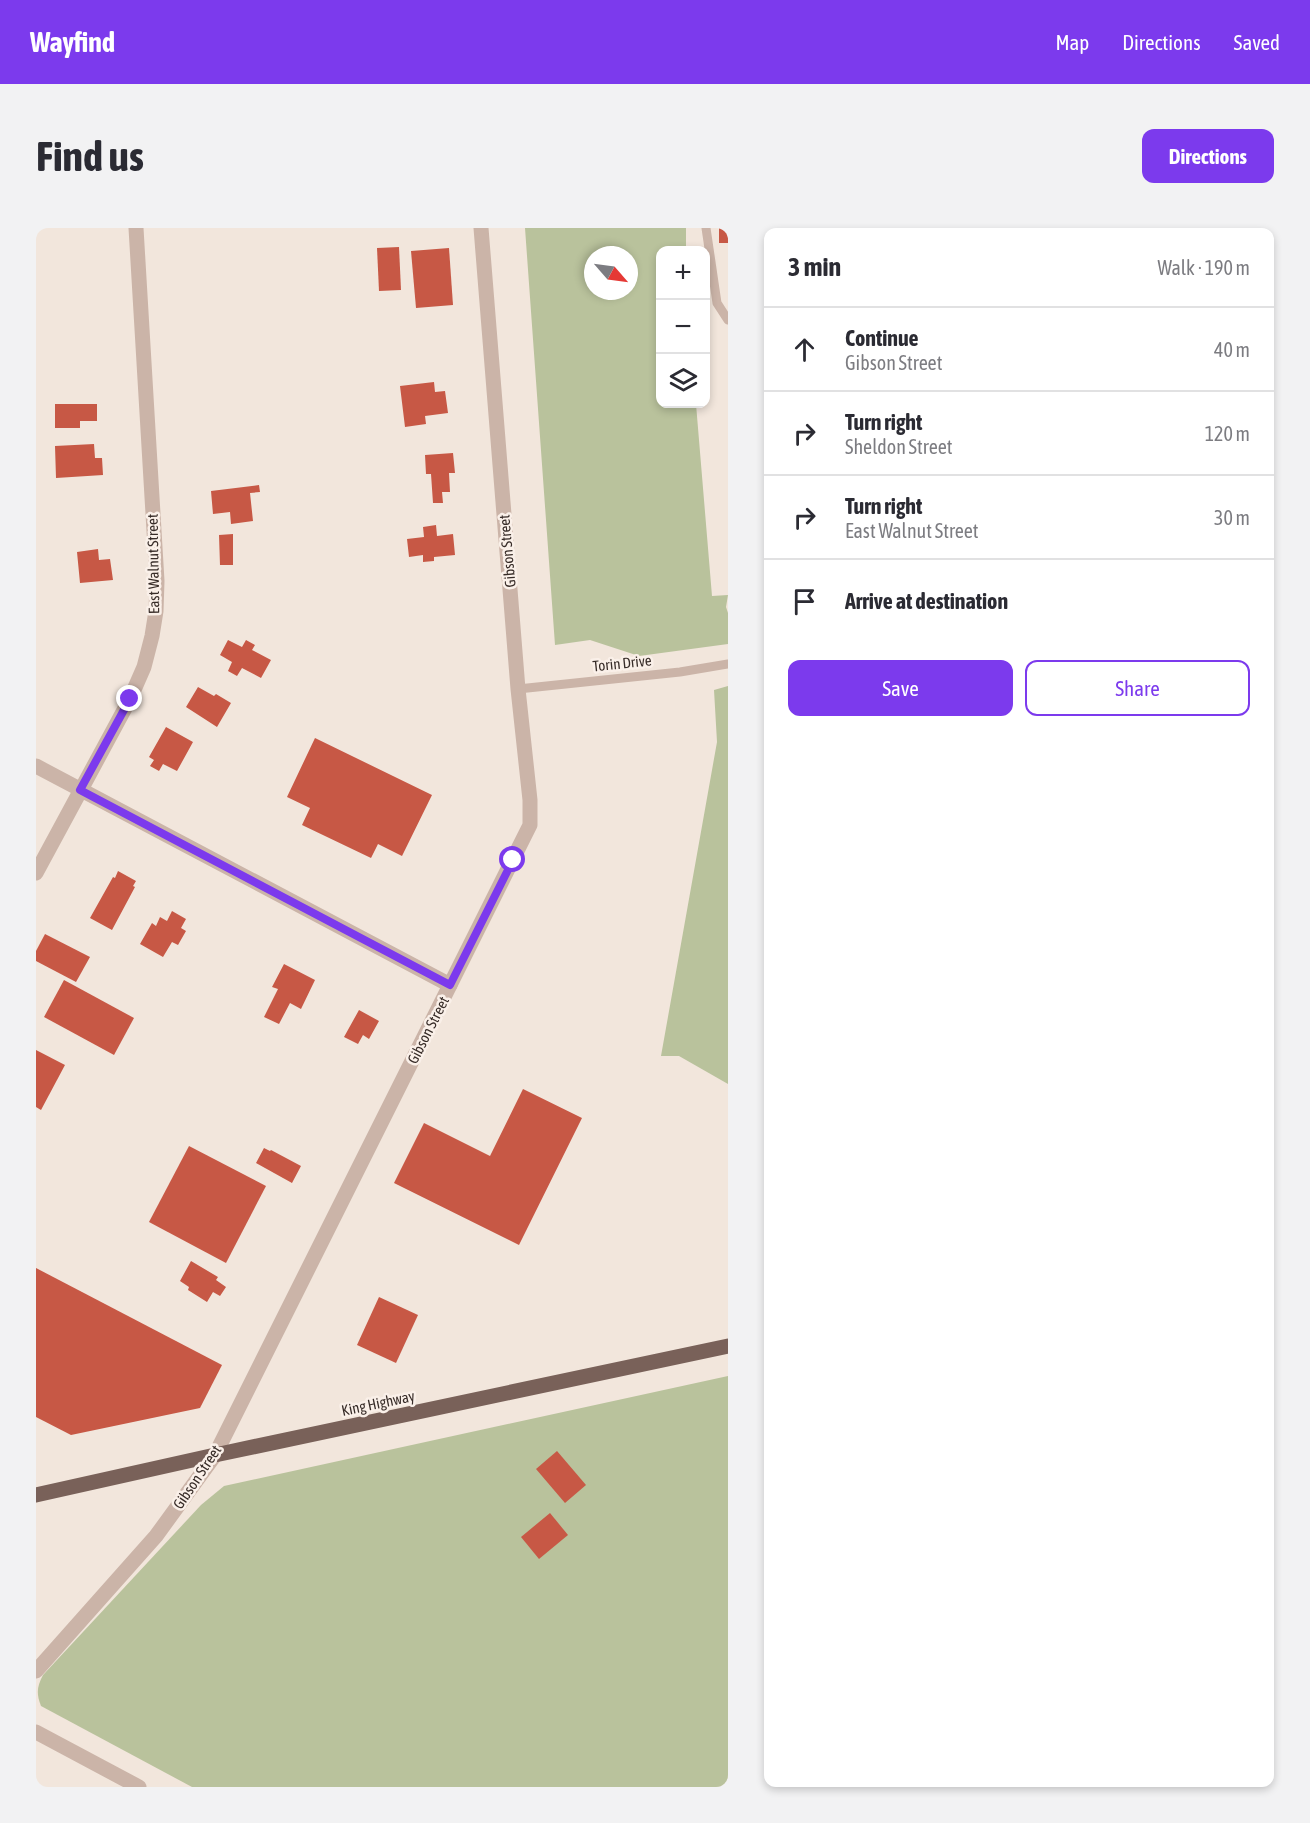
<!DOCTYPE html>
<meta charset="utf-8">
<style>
body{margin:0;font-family:"Asap Condensed",sans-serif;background:#f2f2f3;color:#2b2b33}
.controls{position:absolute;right:18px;top:18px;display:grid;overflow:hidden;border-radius:12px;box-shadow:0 3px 9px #0003}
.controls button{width:54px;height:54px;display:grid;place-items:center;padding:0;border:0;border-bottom:2px solid #e1e1e2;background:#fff;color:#2b2b33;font:30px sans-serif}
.compass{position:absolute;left:548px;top:18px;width:54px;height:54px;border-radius:50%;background:#fff;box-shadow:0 3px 9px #0003;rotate:118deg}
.stop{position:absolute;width:18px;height:18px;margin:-14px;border:4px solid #7c3aed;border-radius:50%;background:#fff}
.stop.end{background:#7c3aed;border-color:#fff;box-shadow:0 2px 6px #0008}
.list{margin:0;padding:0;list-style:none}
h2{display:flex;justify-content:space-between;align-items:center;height:78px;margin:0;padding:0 24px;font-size:26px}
h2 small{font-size:20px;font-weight:400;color:#7c7c81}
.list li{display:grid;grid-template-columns:39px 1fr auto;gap:18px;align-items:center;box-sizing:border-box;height:84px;padding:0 24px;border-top:2px solid #e1e1e2}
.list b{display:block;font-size:22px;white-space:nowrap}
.list p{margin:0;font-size:20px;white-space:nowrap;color:#7c7c81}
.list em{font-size:20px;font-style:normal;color:#7c7c81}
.actions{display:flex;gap:12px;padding:18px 24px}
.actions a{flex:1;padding:14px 0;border:2px solid #7c3aed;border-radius:12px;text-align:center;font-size:21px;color:#7c3aed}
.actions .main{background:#7c3aed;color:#fff}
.icon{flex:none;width:33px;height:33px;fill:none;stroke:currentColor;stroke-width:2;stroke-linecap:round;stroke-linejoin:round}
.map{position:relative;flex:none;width:692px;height:1559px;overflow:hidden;border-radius:12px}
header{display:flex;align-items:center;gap:36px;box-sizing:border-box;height:84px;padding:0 30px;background:#7c3aed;color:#fff}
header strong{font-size:28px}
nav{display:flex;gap:33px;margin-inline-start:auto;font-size:21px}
.intro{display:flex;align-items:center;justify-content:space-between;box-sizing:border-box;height:144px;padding:0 36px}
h1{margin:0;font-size:42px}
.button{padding:15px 27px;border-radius:12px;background:#7c3aed;color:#fff;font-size:21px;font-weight:700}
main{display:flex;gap:36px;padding:0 36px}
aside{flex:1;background:#fff;border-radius:12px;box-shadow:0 3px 9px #0003}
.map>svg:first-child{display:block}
.green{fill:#b9c29c;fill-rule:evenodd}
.building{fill:#c75845}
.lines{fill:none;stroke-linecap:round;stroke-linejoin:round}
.service{stroke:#cbb4a8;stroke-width:9}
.minor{stroke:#cbb4a8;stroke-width:15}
.primary{stroke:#796159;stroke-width:15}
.route{stroke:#7c3aed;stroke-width:8}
.labels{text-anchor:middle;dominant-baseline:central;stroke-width:5;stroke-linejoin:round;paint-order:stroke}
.street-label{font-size:15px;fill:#372c28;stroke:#faf0e9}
</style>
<header>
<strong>Wayfind</strong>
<nav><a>Map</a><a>Directions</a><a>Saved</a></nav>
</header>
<div class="intro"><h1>Find us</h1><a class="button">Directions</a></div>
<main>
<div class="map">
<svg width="692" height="1559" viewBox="0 0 692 1559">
<rect width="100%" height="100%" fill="#f2e6dc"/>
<!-- green -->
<g class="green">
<path d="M489,0H650V22H624V176H660L676,368L692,367L690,379L692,385V416L603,428L554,412L519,417ZM557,27H593V63H557Z"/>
<polygon points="692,458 692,856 643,828 625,828 681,514 678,462"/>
<path d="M692,1148V1559H156L5,1478C0,1465 1,1459 7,1447L165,1277L188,1258Z"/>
</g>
<!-- building -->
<g class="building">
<rect x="683" y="0" width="9" height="15"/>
<polygon points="363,19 365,62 343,63 341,20"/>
<polygon points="413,20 417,77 380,80 375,23"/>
<polygon points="398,154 399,164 409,163 412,185 389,188 390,196 369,199 364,158"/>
<polygon points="19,176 61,176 61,193 44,193 44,200 19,200"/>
<polygon points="58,216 59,230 66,230 67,247 20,250 19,218"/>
<polygon points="417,225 419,245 413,245 414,264 406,264 407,275 397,275 395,246 390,246 389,227"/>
<polygon points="223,257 224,264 214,265 217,293 195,296 194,284 177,286 175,263"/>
<polygon points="400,297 401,308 417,306 419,327 398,329 398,333 387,334 387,327 373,329 371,311 388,309 387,299"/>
<polygon points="197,306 197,337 184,337 183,307"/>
<polygon points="62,321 63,332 74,331 77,352 44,355 41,324"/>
<polygon points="192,412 206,419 210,412 219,417 216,422 235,432 225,450 206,440 201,448 192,443 196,434 184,427"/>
<polygon points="162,459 178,468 180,466 195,475 181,499 150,479"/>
<polygon points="130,499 157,514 141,543 127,536 123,543 114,538 118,532 113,529"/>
<polygon points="279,510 396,567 366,628 342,616 335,630 266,597 274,580 251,569"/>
<polygon points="82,643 100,653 97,658 99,659 76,702 54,690 77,649 79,650"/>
<polygon points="136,683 150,691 145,700 150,703 142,717 136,714 127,729 104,716 116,695 120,698 124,689 131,693"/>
<polygon points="9,706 54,729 40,754 0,733 0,723"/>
<polygon points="248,736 279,752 265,781 254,775 243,796 228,789 242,761 236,759"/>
<polygon points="28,752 98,790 78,827 8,789"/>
<polygon points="323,782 343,793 333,811 327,807 322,816 308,809"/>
<polygon points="0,822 29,837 5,882 0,879"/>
<polygon points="487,861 546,890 483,1017 358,955 388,895 454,928"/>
<polygon points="153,918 230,958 190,1035 113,994"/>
<polygon points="228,920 234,923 235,922 265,938 256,955 220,935"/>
<polygon points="155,1033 182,1049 180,1052 190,1059 184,1068 177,1064 171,1074 152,1062 153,1059 144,1053"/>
<polygon points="0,1040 186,1137 164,1180 35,1207 0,1189"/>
<polygon points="343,1069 382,1087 360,1135 321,1117"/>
<polygon points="521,1223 550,1257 529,1275 500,1241"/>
<polygon points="514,1285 532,1307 503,1331 485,1309"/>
</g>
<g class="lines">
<!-- service -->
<g class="service">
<polyline points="670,0 681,75 692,92"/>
<polyline points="482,461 644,444 692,436"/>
</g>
<!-- minor -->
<g class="minor">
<polyline points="0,538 414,757"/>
<polyline points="0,645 94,471 108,439 116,408 120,383 121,353 100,0"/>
<polyline points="0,1443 120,1308 179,1227 494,597 494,572 482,461 445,0"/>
<polyline points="0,1504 103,1559"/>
</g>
<!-- primary -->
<polyline class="primary" points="0,1267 179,1227 692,1118"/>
</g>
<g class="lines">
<!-- route -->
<polyline class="route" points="94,471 44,562 414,757 477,632"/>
</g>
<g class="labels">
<!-- street labels -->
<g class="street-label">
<text transform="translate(471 323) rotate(-95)">Gibson Street</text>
<text transform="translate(117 336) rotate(-91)">East Walnut Street</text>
<text transform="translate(586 435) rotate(-6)">Torin Drive</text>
<text transform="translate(392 802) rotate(-63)">Gibson Street</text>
<text transform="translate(342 1175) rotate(-12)">King Highway</text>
<text transform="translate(161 1249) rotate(-56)">Gibson Street</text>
</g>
</g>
</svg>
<div class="controls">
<button>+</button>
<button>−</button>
<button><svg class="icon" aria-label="layers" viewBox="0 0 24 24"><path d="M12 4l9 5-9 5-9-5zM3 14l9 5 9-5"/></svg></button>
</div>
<svg class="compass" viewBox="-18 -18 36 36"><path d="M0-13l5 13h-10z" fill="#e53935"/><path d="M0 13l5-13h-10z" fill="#7c7c81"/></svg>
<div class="stop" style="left:477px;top:632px"></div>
<div class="stop end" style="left:94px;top:471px"></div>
</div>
<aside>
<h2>3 min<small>Walk · 190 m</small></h2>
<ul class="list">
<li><svg class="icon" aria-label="ahead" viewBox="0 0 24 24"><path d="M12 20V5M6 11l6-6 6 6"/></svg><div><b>Continue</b><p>Gibson Street</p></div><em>40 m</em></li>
<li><svg class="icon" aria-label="right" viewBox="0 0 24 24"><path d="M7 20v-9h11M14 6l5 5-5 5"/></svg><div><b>Turn right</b><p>Sheldon Street</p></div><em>120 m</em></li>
<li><svg class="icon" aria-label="right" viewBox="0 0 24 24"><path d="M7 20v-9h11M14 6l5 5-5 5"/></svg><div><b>Turn right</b><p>East Walnut Street</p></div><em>30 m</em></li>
<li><svg class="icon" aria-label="arrive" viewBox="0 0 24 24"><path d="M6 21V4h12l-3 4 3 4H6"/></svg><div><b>Arrive at destination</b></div></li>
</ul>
<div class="actions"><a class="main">Save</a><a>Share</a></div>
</aside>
</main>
